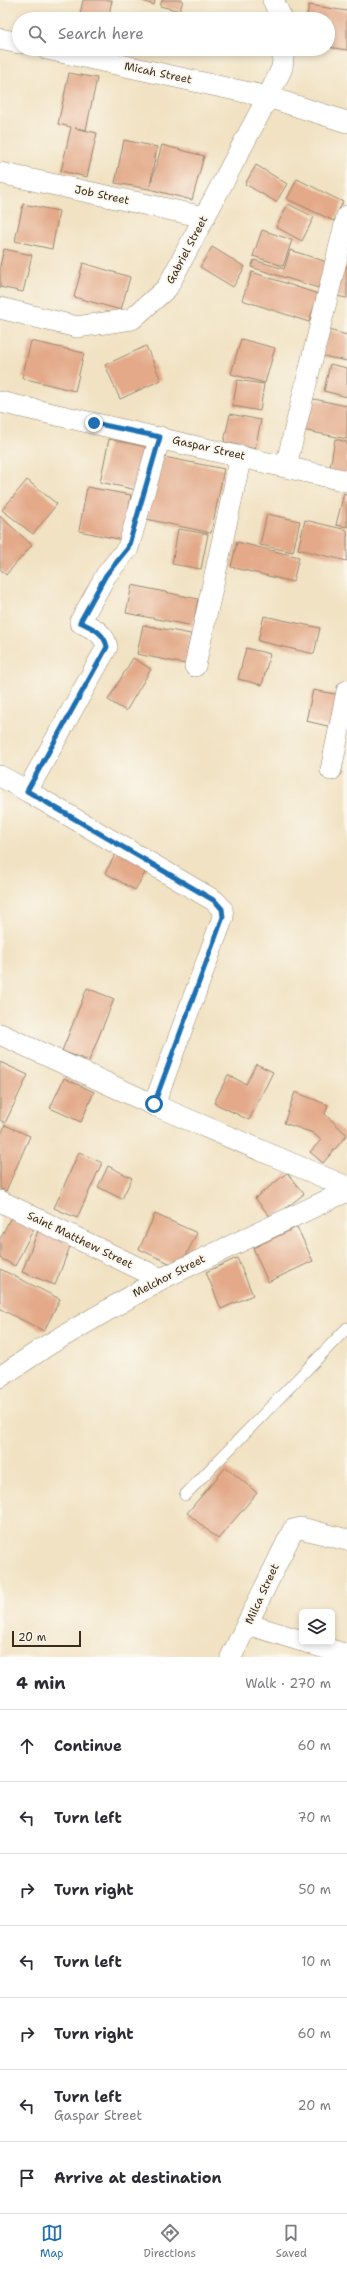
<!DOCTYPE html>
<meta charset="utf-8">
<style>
body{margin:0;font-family:"Shantell Sans",sans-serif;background:#f2f2f3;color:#2b2b33}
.controls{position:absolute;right:12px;bottom:12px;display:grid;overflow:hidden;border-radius:6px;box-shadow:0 2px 6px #0003}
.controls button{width:36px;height:36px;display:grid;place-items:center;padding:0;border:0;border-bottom:1px solid #e1e1e2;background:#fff;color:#2b2b33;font:20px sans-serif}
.scale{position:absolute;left:12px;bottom:10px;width:69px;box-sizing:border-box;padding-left:4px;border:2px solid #3b2a1e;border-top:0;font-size:11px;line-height:14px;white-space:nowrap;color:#3b2a1e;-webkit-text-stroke:3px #fbf7ec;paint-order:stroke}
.stop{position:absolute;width:12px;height:12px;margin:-9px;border:3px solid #1f6fb2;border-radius:50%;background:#fff}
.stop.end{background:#1f6fb2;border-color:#fff;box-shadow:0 1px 4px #0008}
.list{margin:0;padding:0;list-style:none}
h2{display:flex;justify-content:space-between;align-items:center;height:52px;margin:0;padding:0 16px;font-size:17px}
h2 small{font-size:13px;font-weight:400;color:#7c7c81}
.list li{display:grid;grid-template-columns:26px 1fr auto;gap:12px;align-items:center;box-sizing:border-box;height:72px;padding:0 16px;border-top:1px solid #e1e1e2}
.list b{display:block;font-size:15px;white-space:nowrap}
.list p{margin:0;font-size:13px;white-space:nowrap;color:#7c7c81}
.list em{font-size:13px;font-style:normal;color:#7c7c81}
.icon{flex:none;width:22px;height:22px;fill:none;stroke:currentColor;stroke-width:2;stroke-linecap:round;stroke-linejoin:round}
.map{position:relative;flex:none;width:347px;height:1657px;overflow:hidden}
.search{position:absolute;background:#fff;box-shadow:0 2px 6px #0003;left:12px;right:12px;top:12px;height:44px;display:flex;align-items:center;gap:10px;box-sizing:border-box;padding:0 14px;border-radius:22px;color:#7c7c81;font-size:15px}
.sheet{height:556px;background:#fff}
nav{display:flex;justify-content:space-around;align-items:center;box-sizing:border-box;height:56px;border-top:1px solid #e1e1e2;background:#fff;font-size:11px;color:#7c7c81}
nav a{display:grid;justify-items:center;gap:2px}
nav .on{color:#1f6fb2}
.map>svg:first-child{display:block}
.building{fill:#e3a988}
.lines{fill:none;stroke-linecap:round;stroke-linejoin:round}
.lane-casing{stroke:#968670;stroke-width:12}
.street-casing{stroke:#968670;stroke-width:22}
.lane{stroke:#fff;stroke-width:11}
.street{stroke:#fff;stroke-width:21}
.route{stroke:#1f6fb2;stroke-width:5}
.labels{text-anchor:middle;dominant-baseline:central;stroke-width:4;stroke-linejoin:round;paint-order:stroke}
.street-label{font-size:11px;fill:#3b2a1e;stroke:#fbf7ec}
</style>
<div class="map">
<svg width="347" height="1657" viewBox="0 0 347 1657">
<rect width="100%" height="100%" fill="#fbf7ec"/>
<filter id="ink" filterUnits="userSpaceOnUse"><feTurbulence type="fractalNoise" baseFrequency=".025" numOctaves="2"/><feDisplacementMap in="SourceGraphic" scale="8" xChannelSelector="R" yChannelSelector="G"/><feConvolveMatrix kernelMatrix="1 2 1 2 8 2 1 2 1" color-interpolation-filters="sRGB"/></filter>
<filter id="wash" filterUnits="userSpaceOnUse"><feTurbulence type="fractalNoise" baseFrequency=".012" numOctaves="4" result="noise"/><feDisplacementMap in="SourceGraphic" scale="16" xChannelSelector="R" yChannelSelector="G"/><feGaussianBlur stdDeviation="0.9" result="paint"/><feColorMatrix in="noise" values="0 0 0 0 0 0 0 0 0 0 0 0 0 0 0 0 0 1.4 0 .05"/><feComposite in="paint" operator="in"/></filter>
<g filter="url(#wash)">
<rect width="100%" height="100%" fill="#f1e2c3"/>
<g id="blocks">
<!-- building -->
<g class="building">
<polygon points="83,0 112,0 108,19 79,19"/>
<polygon points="140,0 155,0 154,5"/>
<polygon points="162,0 183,0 180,11 160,6"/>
<polygon points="309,5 347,11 347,50 328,47 328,19 306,19"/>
<polygon points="69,73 97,78 86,130 75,128 97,133 87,177 61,171 71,127 58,124"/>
<polygon points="124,140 157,147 150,186 162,145 204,156 192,200 149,189 115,183"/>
<polygon points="256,165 287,184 276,202 245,184"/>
<polygon points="297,179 343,202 334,221 287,199"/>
<polygon points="23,204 59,211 52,249 15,241"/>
<polygon points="288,204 314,217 302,241 276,227"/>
<polygon points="262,230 292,240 283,266 253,256"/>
<polygon points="212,247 245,267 233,287 200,267"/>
<polygon points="4,249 32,255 23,292 0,287 0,266"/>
<polygon points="290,250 327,262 318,288 251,267 254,260 284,269"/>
<polygon points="83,263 130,277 121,310 74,297"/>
<polygon points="340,265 347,266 347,298 336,296"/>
<polygon points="252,272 318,294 309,322 242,300"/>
<polygon points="328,330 347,335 347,361 322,356"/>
<polygon points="241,339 275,348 265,383 231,374"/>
<polygon points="31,341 84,353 75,391 22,378"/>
<polygon points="146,346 161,380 120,399 105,365"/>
<polygon points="330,364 347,368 347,397 324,391"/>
<polygon points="237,380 264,384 260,411 233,406"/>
<polygon points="309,398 347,406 347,439 302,430"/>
<polygon points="230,414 261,420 255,449 224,442"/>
<polygon points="109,439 146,447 137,490 100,482"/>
<polygon points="335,439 347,442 347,476 329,473"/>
<polygon points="159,456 224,469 211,533 146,519"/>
<polygon points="27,480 57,504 33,534 2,510"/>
<polygon points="87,487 131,495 123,540 79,531"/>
<polygon points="344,493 347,494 347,527 336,525"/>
<polygon points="267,514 300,521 293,552 260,545"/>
<polygon points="0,516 32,545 6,575 0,569"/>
<polygon points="305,520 347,530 347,561 298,549"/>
<polygon points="178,529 208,534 201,569 172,564"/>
<polygon points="237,542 299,557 293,582 231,567"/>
<polygon points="132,585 198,599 193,626 126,613"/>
<polygon points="264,616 320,628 314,654 258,641"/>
<polygon points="143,625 191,634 185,664 137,654"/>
<polygon points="246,648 270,654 262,685 238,679"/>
<polygon points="133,658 151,669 126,711 108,700"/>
<polygon points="313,690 340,695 332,727 306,721"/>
<polygon points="119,848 149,866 135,890 105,873"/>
<polygon points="87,988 114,999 89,1061 62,1051"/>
<polygon points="0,1062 28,1075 5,1123 0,1120"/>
<polygon points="256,1064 273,1072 249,1120 214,1103 228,1075 246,1084"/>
<polygon points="64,1078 94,1092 81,1122 50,1108"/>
<polygon points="295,1092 328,1105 325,1114 347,1135 323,1163 310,1152 321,1140 313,1133 284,1123"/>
<polygon points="5,1125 30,1136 6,1191 0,1189 0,1137"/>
<polygon points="79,1152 102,1163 77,1218 54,1208"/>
<polygon points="108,1166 132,1178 122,1199 98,1187"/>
<polygon points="287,1173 304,1194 272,1219 255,1198"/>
<polygon points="155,1214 197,1233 180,1268 139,1249"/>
<polygon points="11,1217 34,1228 15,1266 0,1258 0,1239"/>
<polygon points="297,1227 313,1261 268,1282 253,1248"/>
<polygon points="38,1231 71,1244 55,1285 22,1272"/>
<polygon points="237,1258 253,1295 221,1309 206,1272"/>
<polygon points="0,1269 60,1299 44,1331 0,1309"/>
<polygon points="226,1467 257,1493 218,1539 187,1513"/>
</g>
</g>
</g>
<g filter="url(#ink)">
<use href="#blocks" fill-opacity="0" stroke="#968670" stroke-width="1"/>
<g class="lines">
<defs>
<polyline id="lane" points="185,1495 347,1328"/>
<g id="street">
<polyline points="273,0 282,19"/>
<polyline points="0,39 19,43"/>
<polyline points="47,49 268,97 347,122"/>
<polyline points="0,173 204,217"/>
<polyline points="0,308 77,327 132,319 167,288 268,97 282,68 284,49"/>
<polyline points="0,402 347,481"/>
<polyline points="286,466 347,216"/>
<polyline points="195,666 241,456"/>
<polyline points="331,770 347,691"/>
<polyline points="0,776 27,791"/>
<polyline points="0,1034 154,1105 347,1187"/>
<path d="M154,1105L223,917L222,909L215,901L27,791L107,647C104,632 92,628 80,622L106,575L128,548L160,437"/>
<polyline points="0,1201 161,1279"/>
<polyline points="0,1377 48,1345 161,1279 347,1191"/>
<polyline points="247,1624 302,1641"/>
<polyline points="306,1642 347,1655"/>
<polyline points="231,1657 293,1530 301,1528 347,1540"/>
</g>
</defs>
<!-- lane casing -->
<use href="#lane" class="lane-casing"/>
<!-- street casing -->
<use href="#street" class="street-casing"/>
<!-- lane -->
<use href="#lane" class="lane"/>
<!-- street -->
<use href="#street" class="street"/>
</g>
</g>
<g class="lines" filter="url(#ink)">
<!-- route -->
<path class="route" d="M94,423L160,437L128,548L106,575L80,622C92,628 104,632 107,647L27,791L215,901L222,909L223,917L154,1104"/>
</g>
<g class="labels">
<!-- street labels -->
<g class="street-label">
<text transform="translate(158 73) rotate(12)">Micah Street</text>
<text transform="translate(102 195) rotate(12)">Job Street</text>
<text transform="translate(187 250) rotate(-62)">Gabriel Street</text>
<text transform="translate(209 448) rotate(13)">Gaspar Street</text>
<text transform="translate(80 1240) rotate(26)">Saint Matthew Street</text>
<text transform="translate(169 1276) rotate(-27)">Melchor Street</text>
<text transform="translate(262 1594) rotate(-65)">Milca Street</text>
</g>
</g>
</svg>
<div class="controls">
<button><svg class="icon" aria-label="layers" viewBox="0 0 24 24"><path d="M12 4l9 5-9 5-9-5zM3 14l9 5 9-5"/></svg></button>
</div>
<div class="scale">20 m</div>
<div class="stop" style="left:154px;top:1104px"></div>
<div class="stop end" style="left:94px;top:423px"></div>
<div class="search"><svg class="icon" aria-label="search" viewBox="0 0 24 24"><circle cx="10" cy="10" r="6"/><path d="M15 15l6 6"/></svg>Search here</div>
</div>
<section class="sheet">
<h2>4 min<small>Walk · 270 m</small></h2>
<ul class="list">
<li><svg class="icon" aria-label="ahead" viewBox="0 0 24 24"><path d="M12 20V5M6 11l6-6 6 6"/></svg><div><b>Continue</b></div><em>60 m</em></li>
<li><svg class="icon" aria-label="left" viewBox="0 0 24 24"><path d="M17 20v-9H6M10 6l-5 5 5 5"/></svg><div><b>Turn left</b></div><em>70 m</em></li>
<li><svg class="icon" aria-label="right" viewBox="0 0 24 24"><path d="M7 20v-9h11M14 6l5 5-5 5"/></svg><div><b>Turn right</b></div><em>50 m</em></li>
<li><svg class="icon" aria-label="left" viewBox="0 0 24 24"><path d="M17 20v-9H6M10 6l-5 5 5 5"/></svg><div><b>Turn left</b></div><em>10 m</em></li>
<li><svg class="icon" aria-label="right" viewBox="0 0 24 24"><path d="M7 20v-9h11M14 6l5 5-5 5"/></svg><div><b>Turn right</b></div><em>60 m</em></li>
<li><svg class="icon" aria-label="left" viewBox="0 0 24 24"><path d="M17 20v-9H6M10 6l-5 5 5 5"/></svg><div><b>Turn left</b><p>Gaspar Street</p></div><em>20 m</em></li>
<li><svg class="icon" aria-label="arrive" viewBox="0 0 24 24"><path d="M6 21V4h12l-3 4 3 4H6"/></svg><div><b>Arrive at destination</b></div></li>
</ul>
</section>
<nav>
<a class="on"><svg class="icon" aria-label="map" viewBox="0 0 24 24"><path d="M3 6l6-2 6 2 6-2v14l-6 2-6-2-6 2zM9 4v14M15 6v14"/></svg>Map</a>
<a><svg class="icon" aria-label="directions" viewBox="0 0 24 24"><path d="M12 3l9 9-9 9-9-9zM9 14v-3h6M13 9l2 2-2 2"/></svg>Directions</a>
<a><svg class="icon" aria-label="saved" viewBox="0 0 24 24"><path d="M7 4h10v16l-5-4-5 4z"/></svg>Saved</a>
</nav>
